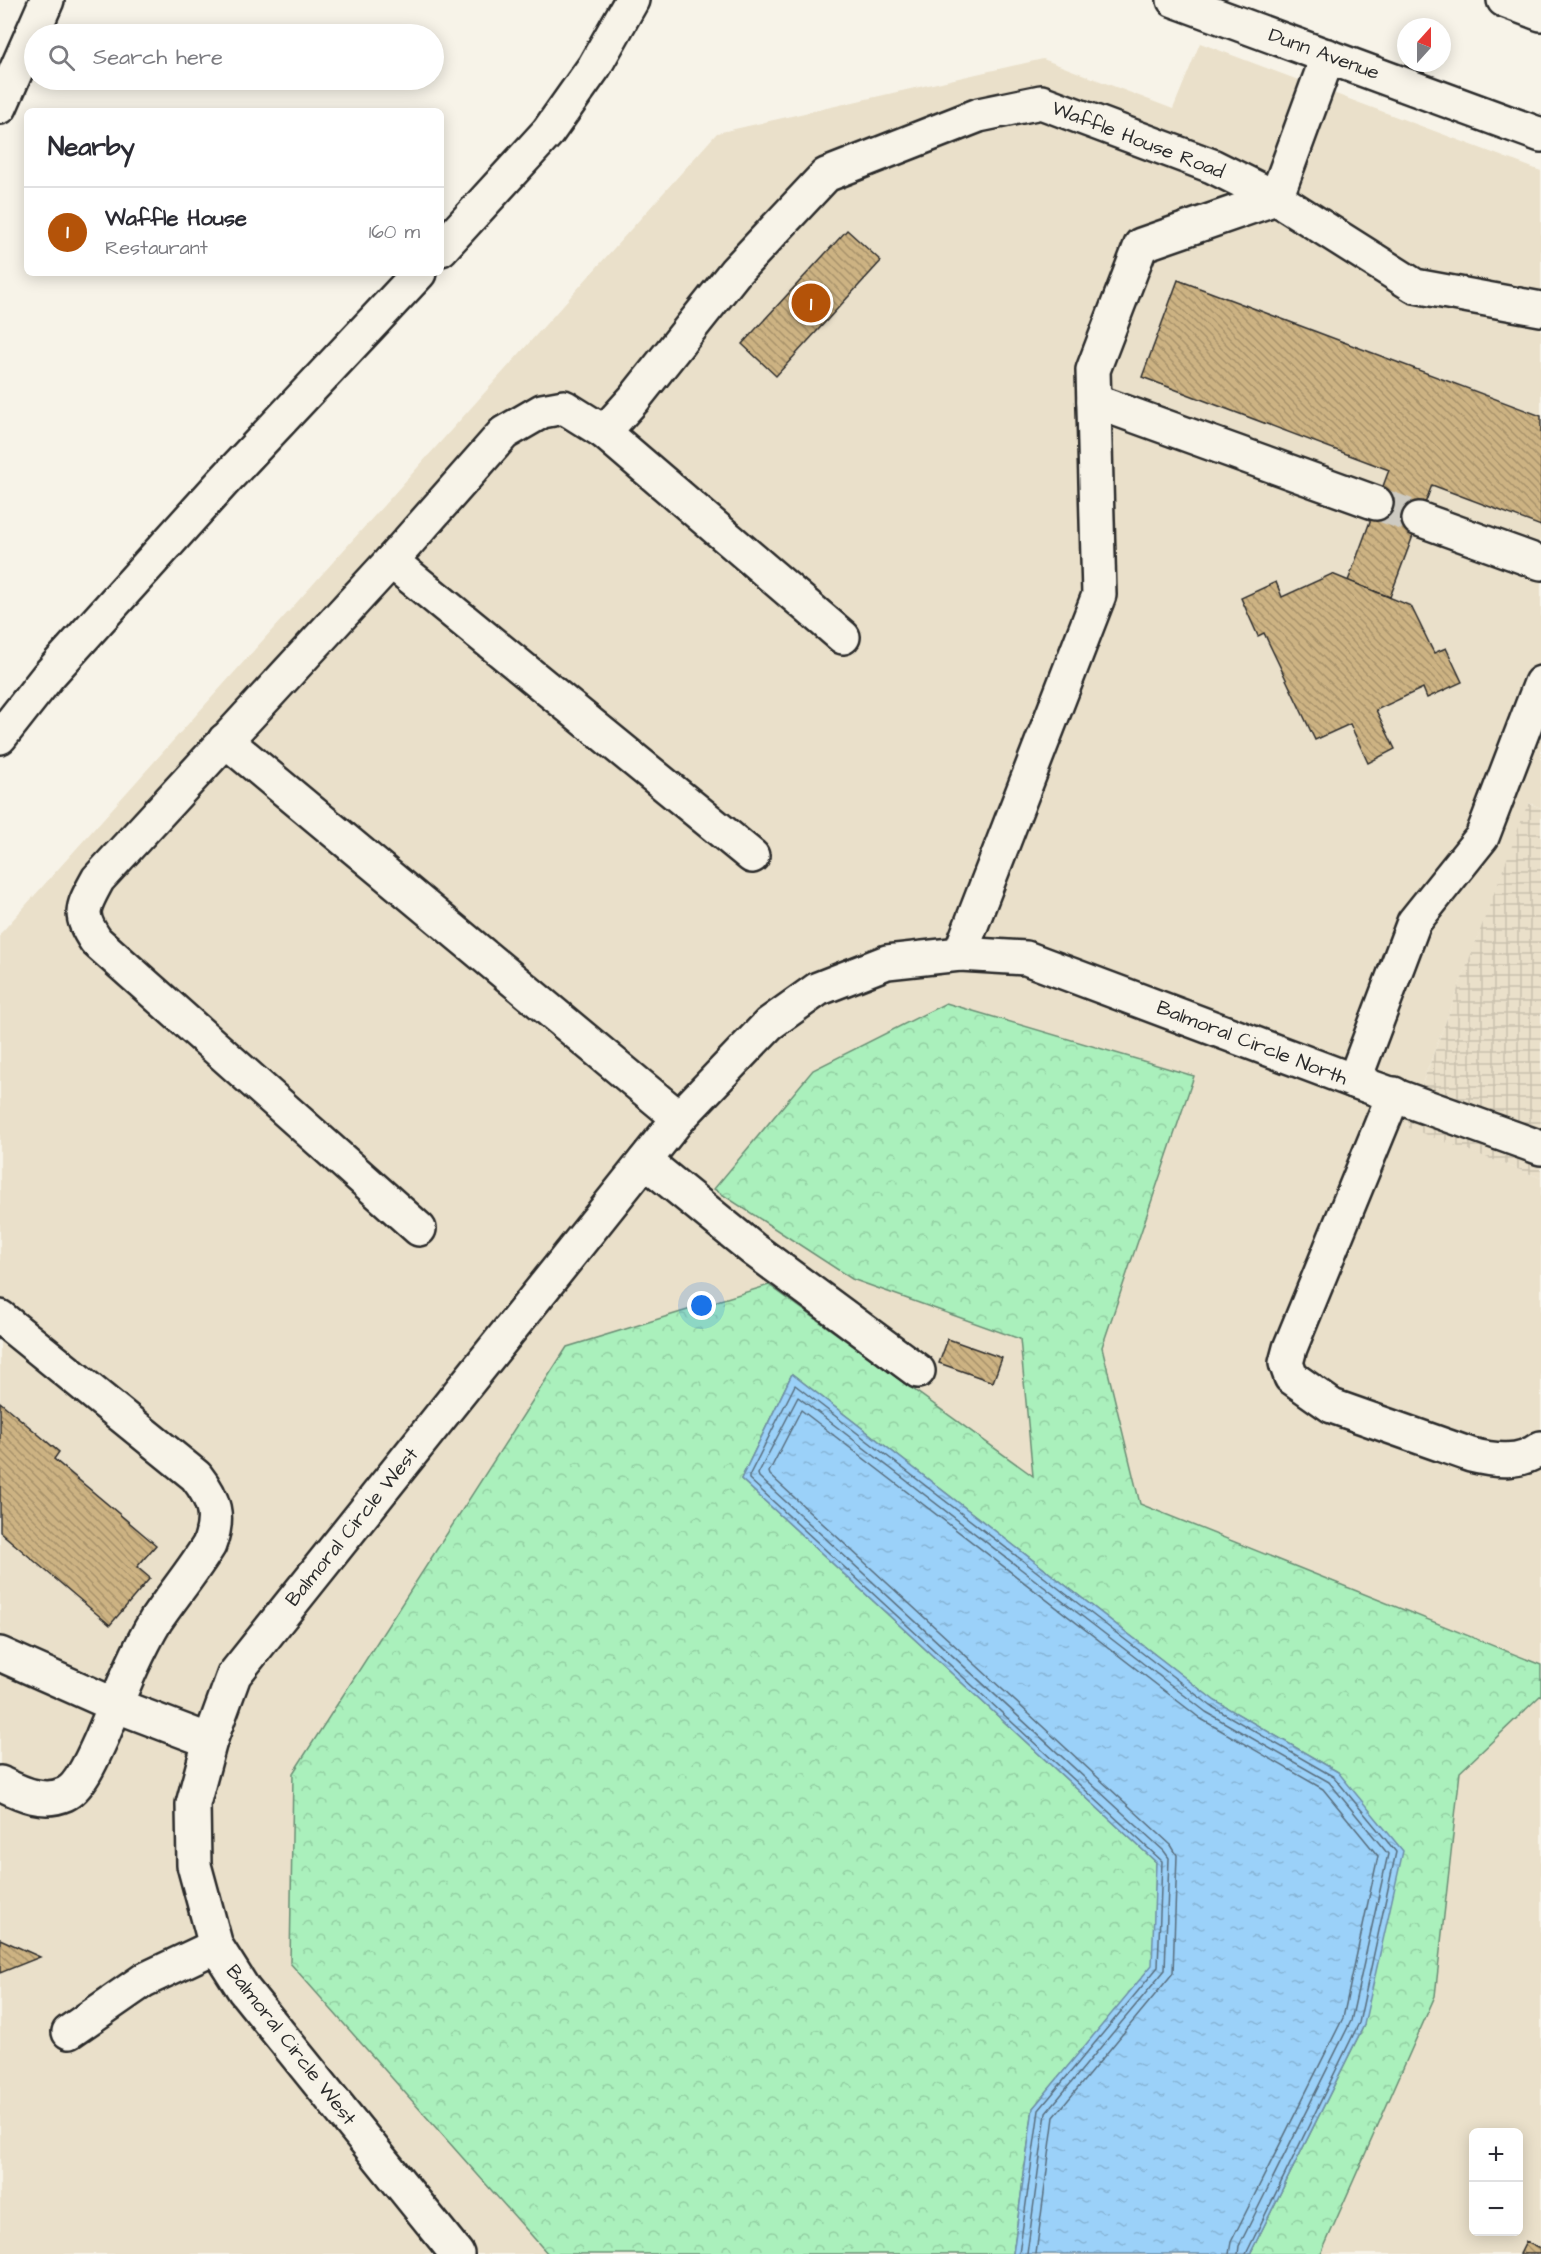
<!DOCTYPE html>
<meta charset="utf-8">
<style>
body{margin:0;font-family:"Architects Daughter",sans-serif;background:#f7f7f7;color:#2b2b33}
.controls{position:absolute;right:18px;bottom:18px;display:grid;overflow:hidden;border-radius:9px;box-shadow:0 3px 15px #0003}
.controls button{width:54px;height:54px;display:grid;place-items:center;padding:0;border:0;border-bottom:2px solid #e1e1e2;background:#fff;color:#2b2b33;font:30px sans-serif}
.compass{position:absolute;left:1397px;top:18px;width:54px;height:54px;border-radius:50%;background:#fff;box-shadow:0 3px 15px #0003;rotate:21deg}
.you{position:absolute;left:702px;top:1306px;width:21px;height:21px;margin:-15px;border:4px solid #fff;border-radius:50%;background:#1a73e8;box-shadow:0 0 0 9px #1a73e833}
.badge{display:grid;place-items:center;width:39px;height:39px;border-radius:50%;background:#b45309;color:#fff;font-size:20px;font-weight:700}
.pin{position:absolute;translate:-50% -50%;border:3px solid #fff;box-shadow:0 2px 6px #0006}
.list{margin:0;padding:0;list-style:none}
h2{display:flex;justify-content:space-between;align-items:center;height:78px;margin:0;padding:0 24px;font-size:26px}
h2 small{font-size:20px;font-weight:400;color:#7c7c81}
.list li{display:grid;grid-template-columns:39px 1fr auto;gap:18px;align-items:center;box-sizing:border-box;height:90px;padding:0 24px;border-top:2px solid #e1e1e2}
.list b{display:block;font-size:22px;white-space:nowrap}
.list p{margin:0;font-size:20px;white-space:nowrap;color:#7c7c81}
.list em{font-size:20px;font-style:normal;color:#7c7c81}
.icon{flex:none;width:33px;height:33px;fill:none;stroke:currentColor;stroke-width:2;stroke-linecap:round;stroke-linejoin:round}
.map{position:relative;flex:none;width:1541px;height:2254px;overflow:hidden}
.search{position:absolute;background:#fff;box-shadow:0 3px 15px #0003;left:24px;top:24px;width:420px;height:66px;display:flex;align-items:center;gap:15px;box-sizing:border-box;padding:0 21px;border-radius:33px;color:#7c7c81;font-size:22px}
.panel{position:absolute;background:#fff;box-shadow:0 3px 15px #0003;left:24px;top:108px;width:420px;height:168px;border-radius:9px}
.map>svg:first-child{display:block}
.built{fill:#eae0ca;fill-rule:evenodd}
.industrial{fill:url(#industrial-grid)}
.forest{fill:url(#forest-crowns);stroke:#6a8e74;stroke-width:1.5}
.water{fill:url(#water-ripples);stroke:#6e8fa7;stroke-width:1.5}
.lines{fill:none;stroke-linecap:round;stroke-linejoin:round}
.shore{stroke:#586d7d;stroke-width:1.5}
.building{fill:url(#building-back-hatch);stroke:#2b2b2b;stroke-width:1.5}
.minor-tunnel{stroke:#cecbc2;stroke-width:33;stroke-dasharray:33 16;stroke-linecap:butt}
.minor-casing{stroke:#2b2b2b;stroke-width:38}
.major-casing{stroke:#2b2b2b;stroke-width:38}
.highway-casing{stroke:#2b2b2b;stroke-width:38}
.minor{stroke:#f7f3e8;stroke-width:33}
.major{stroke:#f7f3e8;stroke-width:33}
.highway{stroke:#f7f3e8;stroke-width:33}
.labels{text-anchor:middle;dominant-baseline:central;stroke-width:4.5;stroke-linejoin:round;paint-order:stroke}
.street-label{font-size:20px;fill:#2b2b2b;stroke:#f7f3e8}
</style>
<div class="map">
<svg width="1541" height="2254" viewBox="0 0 1541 2254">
<defs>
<pattern id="industrial-grid" width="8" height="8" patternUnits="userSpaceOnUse" patternTransform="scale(1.5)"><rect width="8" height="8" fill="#eae0ca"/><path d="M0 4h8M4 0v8" fill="none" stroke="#c9c0ae"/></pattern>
<pattern id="forest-crowns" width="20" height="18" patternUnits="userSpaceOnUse" patternTransform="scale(1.5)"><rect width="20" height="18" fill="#aaf0bc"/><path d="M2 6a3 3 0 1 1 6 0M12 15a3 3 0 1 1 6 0" fill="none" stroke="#92cea2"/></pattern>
<pattern id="water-ripples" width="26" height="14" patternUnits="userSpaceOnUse" patternTransform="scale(1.5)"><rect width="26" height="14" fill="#9bd1f9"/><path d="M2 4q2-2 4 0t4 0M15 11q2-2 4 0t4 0" fill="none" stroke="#86b4d6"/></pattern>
<pattern id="building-back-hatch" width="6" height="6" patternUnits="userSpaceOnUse" patternTransform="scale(1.5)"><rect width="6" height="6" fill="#cdb383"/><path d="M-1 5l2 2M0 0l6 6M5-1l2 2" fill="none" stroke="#a7926b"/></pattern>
</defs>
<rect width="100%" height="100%" fill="#f7f3e8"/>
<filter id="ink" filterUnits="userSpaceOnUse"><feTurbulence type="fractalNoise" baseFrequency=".0167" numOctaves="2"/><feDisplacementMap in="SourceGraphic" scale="12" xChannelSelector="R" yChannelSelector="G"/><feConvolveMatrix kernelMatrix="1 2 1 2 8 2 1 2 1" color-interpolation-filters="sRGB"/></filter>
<g filter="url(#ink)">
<!-- built -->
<g class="built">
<polygon points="1200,43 1541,171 1541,808 1529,803 1406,1126 1541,1178 1541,1665 1140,1504 1102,1347 1194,1077 852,1279 1020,1339 1033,1477 769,1285 291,1963 548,2254 0,2254 0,934 717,133 1043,59 1173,109"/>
<path d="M1541,1695V2254H1321L1435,1996L1460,1772ZM1474,2132H1518V2232H1474Z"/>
</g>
<!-- industrial -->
<polygon class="industrial" points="1528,803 1541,808 1541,1178 1406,1127"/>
<!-- forest -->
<polygon class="forest" points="946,1003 1194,1076 1102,1347 1140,1504 1541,1665 1541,1695 1460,1772 1435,1996 1321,2254 1250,2254 1364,2025 1338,1772 1215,1701 792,1374 741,1479 1156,1862 1153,1965 1033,2108 1013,2254 548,2254 290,1963 293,1773 567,1347 769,1285 1033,1476 1020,1339 852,1279 714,1189 813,1070"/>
<!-- water -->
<polygon class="water" points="792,1374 1215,1701 1338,1772 1403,1851 1364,2025 1250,2254 1013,2254 1033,2108 1152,1965 1156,1862 741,1479"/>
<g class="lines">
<!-- shore -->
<g class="shore">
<polyline points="1019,2254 1039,2110 1158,1967 1162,1861 749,1479 749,1476 795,1385 1211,1706 1334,1777 1396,1852 1359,2023 1246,2254"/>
<polyline points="1027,2254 1046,2113 1165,1970 1169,1858 1164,1851 759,1477 758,1474 798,1397 1206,1712 1329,1782 1388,1854 1351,2021 1239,2246 1238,2254"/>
<polyline points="1036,2254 1054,2117 1173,1973 1177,1855 1171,1845 770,1475 769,1472 801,1410 1201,1719 1323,1789 1378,1856 1343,2018 1231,2242 1229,2254"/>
</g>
</g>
<!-- building -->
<g class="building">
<polygon points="847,230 881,261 776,376 742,344"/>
<polygon points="1178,280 1541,416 1541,526 1432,485 1390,597 1348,581 1389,470 1142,377"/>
<polygon points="1332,574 1411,606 1434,653 1446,648 1462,682 1427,698 1423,688 1376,710 1395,749 1368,763 1350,724 1315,740 1264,633 1258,636 1241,598 1276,582 1282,597"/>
<polygon points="948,1339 1002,1358 993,1382 939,1363"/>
<polygon points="0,1402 59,1452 54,1459 156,1545 137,1567 150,1578 110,1625 0,1532"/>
<polygon points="0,1939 40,1957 0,1973"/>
<polygon points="1526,2242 1541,2249 1541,2254 1520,2254"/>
</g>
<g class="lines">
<!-- minor-tunnel -->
<polyline class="minor-tunnel" points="1376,503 1419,519"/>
<defs>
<g id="minor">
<polyline points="1276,198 1328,56"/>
<polyline points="1094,401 1376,503"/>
<polyline points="604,432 843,637"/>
<polyline points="1419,519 1541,563"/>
<polyline points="391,561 752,856"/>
<polyline points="225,740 679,1118"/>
<polyline points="960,954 1099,595 1093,370 1141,245 1276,198"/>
<polyline points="1354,1081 1414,922 1482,837 1541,683"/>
<path d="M1394,1094L1290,1348L1286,1363L1291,1377L1332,1406L1471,1455C1495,1461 1520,1464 1541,1448"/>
<polyline points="645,1161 753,1249 918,1371"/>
<path d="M419,1229L96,941C77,913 83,907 98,879L391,561L504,433L542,411L564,407L604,432L634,399L735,272L826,175L979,115L1041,102L1212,166L1276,198L1415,286L1541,309"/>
<path d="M0,1317L196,1476C214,1499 220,1516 209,1545C193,1571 173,1595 156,1620C134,1657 119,1697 102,1737C95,1752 81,1787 65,1794C42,1804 21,1793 0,1783"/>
<polyline points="0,1654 115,1705 210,1741"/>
<polyline points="69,2032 144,1980 216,1946"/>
<polyline points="457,2254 244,1990 216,1946 194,1865 193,1804 210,1741 234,1675 679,1118 769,1024 818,989 887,962 960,954 1026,958 1354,1081 1541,1148"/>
</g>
<g id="major">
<polyline points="1174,0 1541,135"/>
<polyline points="1504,0 1541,14"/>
</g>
<g id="highway">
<polyline points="0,107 47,0"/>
<polyline points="441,249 548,132 594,67 632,0"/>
<polyline points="0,737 48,676 223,482 419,273"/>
</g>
</defs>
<!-- minor casing -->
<use href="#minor" class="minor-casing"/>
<!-- major casing -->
<use href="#major" class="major-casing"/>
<!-- highway casing -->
<use href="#highway" class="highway-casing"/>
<!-- minor -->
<use href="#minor" class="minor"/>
<!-- major -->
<use href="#major" class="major"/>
<!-- highway -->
<use href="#highway" class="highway"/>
</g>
</g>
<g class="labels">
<!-- street labels -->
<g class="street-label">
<text transform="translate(1324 54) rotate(20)">Dunn Avenue</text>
<text transform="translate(1138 140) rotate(21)">Waffle House Road</text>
<text transform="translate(1252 1043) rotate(21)">Balmoral Circle North</text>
<text transform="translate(352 1527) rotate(-51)">Balmoral Circle West</text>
<text transform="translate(291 2045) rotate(52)">Balmoral Circle West</text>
</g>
</g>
</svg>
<div class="controls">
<button>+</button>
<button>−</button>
</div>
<svg class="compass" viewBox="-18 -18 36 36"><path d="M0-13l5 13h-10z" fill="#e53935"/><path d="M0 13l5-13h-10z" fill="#7c7c81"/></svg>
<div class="you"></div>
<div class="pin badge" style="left:811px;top:303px">1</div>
<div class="search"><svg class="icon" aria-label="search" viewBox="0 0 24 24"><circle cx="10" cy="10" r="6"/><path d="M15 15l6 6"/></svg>Search here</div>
<section class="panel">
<h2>Nearby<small></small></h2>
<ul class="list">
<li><span class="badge">1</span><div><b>Waffle House</b><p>Restaurant</p></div><em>160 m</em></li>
</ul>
</section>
</div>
